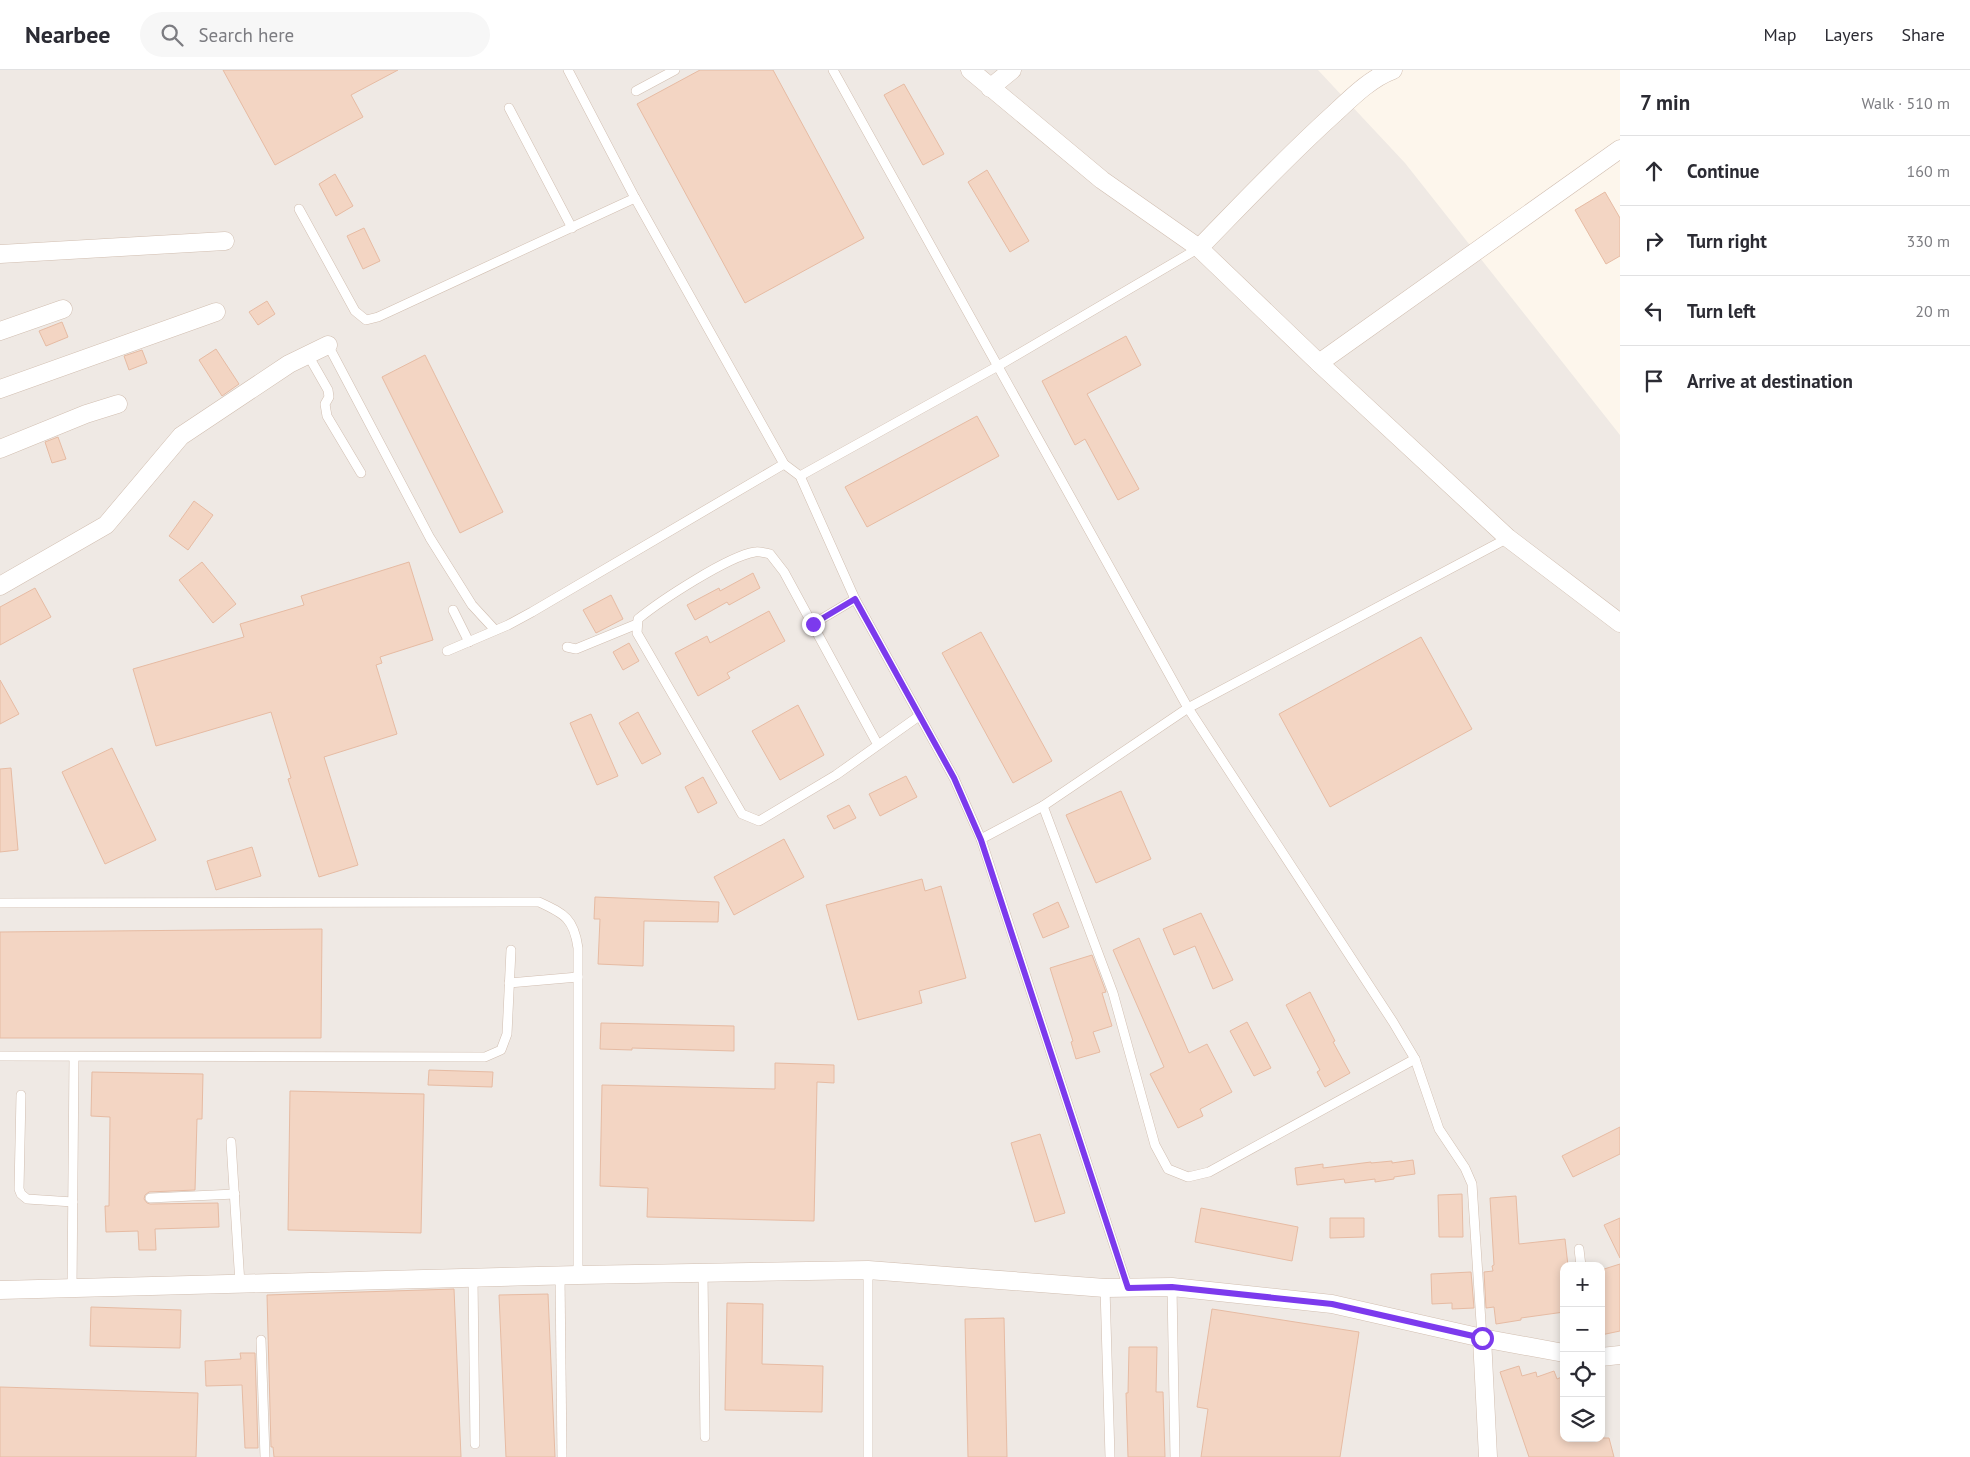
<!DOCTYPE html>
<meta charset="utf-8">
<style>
body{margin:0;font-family:"PT Sans",sans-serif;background:#f7f7f7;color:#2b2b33}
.controls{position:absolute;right:15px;bottom:15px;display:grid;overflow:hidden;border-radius:10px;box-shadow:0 2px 8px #0003}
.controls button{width:45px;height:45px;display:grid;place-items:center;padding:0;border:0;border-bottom:1px solid #e1e1e2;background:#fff;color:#2b2b33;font:25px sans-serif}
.stop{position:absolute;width:15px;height:15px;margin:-11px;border:4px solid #7c3aed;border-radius:50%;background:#fff}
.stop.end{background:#7c3aed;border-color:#fff;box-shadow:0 1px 5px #0008}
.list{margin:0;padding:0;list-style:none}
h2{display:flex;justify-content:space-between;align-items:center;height:65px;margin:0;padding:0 20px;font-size:21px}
h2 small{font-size:16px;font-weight:400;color:#7c7c81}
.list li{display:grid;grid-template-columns:32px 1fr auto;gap:15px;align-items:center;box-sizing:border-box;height:70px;padding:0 20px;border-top:1px solid #e1e1e2}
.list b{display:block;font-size:19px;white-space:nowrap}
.list em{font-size:16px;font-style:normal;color:#7c7c81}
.icon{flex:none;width:28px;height:28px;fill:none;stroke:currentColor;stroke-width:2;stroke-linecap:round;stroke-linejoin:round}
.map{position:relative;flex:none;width:1620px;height:1387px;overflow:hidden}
header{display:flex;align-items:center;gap:30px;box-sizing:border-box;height:70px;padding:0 25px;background:#fff;border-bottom:1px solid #e1e1e2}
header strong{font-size:24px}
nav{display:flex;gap:28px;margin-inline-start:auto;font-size:18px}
.search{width:350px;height:45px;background:#f7f7f7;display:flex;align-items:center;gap:12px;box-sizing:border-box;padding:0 18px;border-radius:28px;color:#7c7c81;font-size:19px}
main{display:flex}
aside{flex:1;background:#fff}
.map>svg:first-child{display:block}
.industrial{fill:#efe9e4;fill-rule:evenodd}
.building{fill:#f3d5c3;stroke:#e6bba3}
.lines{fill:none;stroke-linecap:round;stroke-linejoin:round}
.service-casing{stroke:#d1beb0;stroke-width:10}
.minor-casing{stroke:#d1beb0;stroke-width:19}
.service{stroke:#fff;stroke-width:9}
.minor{stroke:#fff;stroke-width:18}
.route{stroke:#7c3aed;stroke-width:6}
</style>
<header>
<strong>Nearbee</strong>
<div class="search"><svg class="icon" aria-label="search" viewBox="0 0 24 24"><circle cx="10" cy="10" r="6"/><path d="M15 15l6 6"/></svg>Search here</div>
<nav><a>Map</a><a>Layers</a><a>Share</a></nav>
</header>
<main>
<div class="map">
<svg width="1620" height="1387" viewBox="0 0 1620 1387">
<rect width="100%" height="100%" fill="#fdf6ec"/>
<!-- industrial -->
<path class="industrial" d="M0,0H1318L1405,93L1620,365V1387H0ZM1564,1196H1601V1368H1564Z"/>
<!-- building -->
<g class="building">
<polygon points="223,0 398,0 351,25 363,47 275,95"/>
<polygon points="700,0 773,0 864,168 745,233 637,34"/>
<polygon points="904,14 944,84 923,95 884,25"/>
<polygon points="987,100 1029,171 1010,182 968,112"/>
<polygon points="335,104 353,136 336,146 319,114"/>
<polygon points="1605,122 1620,148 1620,186 1606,194 1575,140"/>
<polygon points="364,158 380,191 363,199 347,166"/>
<polygon points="267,231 275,244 258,255 249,242"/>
<polygon points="62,252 68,267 46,276 39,261"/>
<polygon points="1126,266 1141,295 1087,324 1139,419 1118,430 1085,369 1075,375 1042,311"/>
<polygon points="216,279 239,314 222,326 199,290"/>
<polygon points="142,280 147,293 129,300 124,286"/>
<polygon points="425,285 503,442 460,463 382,307"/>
<polygon points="977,346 999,386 867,457 845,417"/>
<polygon points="58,367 66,389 52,393 45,372"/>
<polygon points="194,431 213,445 188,480 169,466"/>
<polygon points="202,492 236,534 213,553 179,510"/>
<polygon points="409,492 433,570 380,587 382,593 376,595 397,664 324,687 358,795 319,807 288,709 291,708 271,642 156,676 133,599 244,567 240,554 304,535 301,526"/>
<polygon points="753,503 760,518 729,535 727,532 695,550 687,535 719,518 720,521"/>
<polygon points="35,518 51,547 0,575 0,537"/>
<polygon points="611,525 623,549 596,563 583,540"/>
<polygon points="769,541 785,571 727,603 730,608 698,626 675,583 707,566 710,573"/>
<polygon points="981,562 1052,691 1013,713 942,583"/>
<polygon points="1421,567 1472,659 1330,737 1279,644"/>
<polygon points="629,573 639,591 623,600 613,582"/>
<polygon points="0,610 19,644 0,654"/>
<polygon points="798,635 824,685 780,710 752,661"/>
<polygon points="638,642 661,684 642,694 619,653"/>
<polygon points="591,644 618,706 597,715 570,653"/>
<polygon points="112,678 156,770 105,794 62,702"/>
<polygon points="11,698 18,780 0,782 0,699"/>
<polygon points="906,706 917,727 880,746 869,724"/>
<polygon points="703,707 717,733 698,743 685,717"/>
<polygon points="1121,721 1151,789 1096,813 1066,745"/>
<polygon points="849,735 856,748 834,759 827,746"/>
<polygon points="784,769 804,807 734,845 714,807"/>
<polygon points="252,777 261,806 216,820 207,791"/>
<polygon points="922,809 925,821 941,816 966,908 919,921 922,933 858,950 826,835"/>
<polygon points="595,827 719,832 718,852 644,851 643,896 598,894 600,849 594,849"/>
<polygon points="1058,832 1069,857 1043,868 1033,844"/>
<polygon points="1201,843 1233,910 1213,919 1195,876 1174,885 1163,859"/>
<polygon points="322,859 321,968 0,968 0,862"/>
<polygon points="1139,868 1189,983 1207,974 1232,1022 1200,1039 1203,1046 1178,1058 1150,1004 1164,997 1113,880"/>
<polygon points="1092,885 1106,922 1102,923 1112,956 1093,962 1100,982 1076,989 1071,972 1073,971 1050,898"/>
<polygon points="1310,922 1335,971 1333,972 1350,1003 1325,1017 1317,1002 1320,1000 1286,935"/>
<polygon points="1247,952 1271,998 1254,1006 1230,961"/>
<polygon points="601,953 734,956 734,981 632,978 632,980 600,979"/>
<polygon points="775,993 834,995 834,1013 817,1012 814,1151 647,1147 648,1118 600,1116 602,1015 775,1019"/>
<polygon points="429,1000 493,1002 492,1017 428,1015"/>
<polygon points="92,1002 203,1004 202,1049 197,1049 195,1120 149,1122 145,1125 144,1129 147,1133 150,1134 218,1133 219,1157 155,1159 156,1180 139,1180 138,1161 106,1162 105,1136 109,1136 110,1047 91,1046"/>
<polygon points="290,1021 424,1024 421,1163 288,1160"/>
<polygon points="1620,1057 1620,1084 1573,1107 1562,1086"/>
<polygon points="1040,1064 1065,1143 1035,1152 1011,1073"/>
<polygon points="1413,1090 1415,1104 1394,1107 1394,1109 1375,1112 1375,1109 1345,1113 1344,1109 1297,1115 1295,1098 1323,1094 1323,1098 1371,1092 1371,1093 1392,1091 1392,1093"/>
<polygon points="1462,1124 1463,1167 1439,1167 1438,1125"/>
<polygon points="1516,1126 1519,1174 1565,1169 1568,1196 1564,1196 1564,1242 1521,1248 1521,1250 1496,1254 1494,1237 1486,1238 1484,1202 1493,1201 1492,1196 1494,1195 1490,1128"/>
<polygon points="1201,1138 1298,1157 1292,1191 1195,1172"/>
<polygon points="1330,1148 1364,1148 1364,1167 1330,1168"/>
<polygon points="1620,1148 1620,1188 1604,1155"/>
<polygon points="1620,1194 1620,1261 1601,1265 1601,1200"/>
<polygon points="1471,1202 1474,1238 1452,1239 1452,1233 1432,1234 1431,1204"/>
<polygon points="454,1219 461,1387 274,1387 273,1377 271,1377 267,1225"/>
<polygon points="548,1224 555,1387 506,1387 499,1225"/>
<polygon points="727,1233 763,1234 762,1294 823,1296 822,1342 725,1340"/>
<polygon points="91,1237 181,1240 180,1278 90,1276"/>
<polygon points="1212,1239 1359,1262 1340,1387 1201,1387 1208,1339 1197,1337"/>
<polygon points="1004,1248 1007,1387 968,1387 965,1249"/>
<polygon points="1129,1277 1157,1277 1156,1322 1163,1322 1165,1387 1128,1387 1126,1323 1128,1323"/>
<polygon points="240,1283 255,1283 258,1378 245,1378 242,1315 206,1316 205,1291 241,1289"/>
<polygon points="1519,1296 1522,1306 1536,1302 1537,1307 1554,1301 1557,1309 1564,1306 1564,1368 1609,1368 1614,1387 1529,1387 1500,1302"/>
<polygon points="0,1317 198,1323 196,1387 0,1387"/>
</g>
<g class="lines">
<defs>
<g id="service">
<polyline points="568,0 635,128 784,394 800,406 855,529 954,708 981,769 1128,1218"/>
<polyline points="833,0 1188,638 1393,952 1415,989 1439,1059 1465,1098 1472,1114 1482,1268"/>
<polyline points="636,21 675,0"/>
<polyline points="509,38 572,158"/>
<polyline points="299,139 355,241 366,250 378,247 635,128"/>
<polyline points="328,275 430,468 472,535 495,560"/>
<polyline points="308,285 328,320 329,327 325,334 327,346 361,403"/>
<polyline points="800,406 998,296 1199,178"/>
<polyline points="453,540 469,572"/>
<polyline points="813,554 855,529"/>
<polyline points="567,577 576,579 637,554"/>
<polyline points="447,581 508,555 532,542 784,394"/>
<path d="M878,675L784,502L770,484C765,483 759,481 755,482C728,486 660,531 638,549L637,563L742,744L759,751L836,705L919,646"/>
<polyline points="1043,736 1113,923 1155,1075 1168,1099 1188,1107 1209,1102 1415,989"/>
<polyline points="981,769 1043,736 1188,638 1508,468"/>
<path d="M0,833L539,832C565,844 574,849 578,878V1205"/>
<polyline points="509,913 578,907"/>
<polyline points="0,986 485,987 501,980 507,964 511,880"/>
<polyline points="21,1025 19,1119 21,1124 27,1129 73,1132"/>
<polyline points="231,1072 240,1214"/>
<polyline points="150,1128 235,1124"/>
<polyline points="1579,1179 1581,1196"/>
<polyline points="703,1203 705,1367"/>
<polyline points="560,1206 562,1387"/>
<polyline points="473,1208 475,1374"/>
<polyline points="1172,1217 1175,1387"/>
<polyline points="72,1218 74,987"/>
<polyline points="1105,1218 1110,1387"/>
<polyline points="261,1270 265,1387"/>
<polyline points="868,1387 868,1200"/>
</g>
<g id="minor">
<polyline points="970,0 1102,110 1199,178 1319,293 1508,468 1620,553"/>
<polyline points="990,18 1012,0"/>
<path d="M1199,178C1244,132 1287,86 1335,43C1352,27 1371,8 1393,0"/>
<polyline points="0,184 225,171"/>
<polyline points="0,261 63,239"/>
<polyline points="1319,293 1620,79"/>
<polyline points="0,319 216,242"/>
<polyline points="0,379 86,344 118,334"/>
<polyline points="0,516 106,455 181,366 289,294 328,275"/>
<polyline points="0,1220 578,1205 868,1200 1105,1218 1172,1217 1332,1234 1482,1268 1564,1283"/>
<polyline points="1482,1268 1488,1387"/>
<polyline points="1601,1287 1620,1285"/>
</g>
</defs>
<!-- service casing -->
<use href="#service" class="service-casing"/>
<!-- minor casing -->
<use href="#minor" class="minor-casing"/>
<!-- service -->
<use href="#service" class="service"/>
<!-- minor -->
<use href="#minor" class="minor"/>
</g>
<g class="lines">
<!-- route -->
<polyline class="route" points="813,554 855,529 954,708 981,770 1128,1218 1172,1217 1332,1234 1482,1268"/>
</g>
</svg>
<div class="controls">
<button>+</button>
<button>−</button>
<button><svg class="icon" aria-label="locate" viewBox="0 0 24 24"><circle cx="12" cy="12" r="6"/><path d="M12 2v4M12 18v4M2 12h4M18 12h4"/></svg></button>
<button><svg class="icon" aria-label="layers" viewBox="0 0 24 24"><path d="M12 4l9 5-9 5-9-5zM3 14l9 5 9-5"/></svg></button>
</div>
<div class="stop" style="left:1482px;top:1268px"></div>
<div class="stop end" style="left:813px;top:554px"></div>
</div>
<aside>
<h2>7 min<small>Walk · 510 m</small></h2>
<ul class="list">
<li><svg class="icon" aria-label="ahead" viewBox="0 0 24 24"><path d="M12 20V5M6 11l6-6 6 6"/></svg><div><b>Continue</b></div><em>160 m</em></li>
<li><svg class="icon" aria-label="right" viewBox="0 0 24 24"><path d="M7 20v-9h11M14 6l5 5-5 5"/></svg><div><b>Turn right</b></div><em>330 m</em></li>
<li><svg class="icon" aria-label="left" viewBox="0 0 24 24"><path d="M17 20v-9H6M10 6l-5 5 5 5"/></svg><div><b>Turn left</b></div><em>20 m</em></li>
<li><svg class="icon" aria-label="arrive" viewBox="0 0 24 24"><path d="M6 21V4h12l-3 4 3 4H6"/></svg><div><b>Arrive at destination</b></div></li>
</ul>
</aside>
</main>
